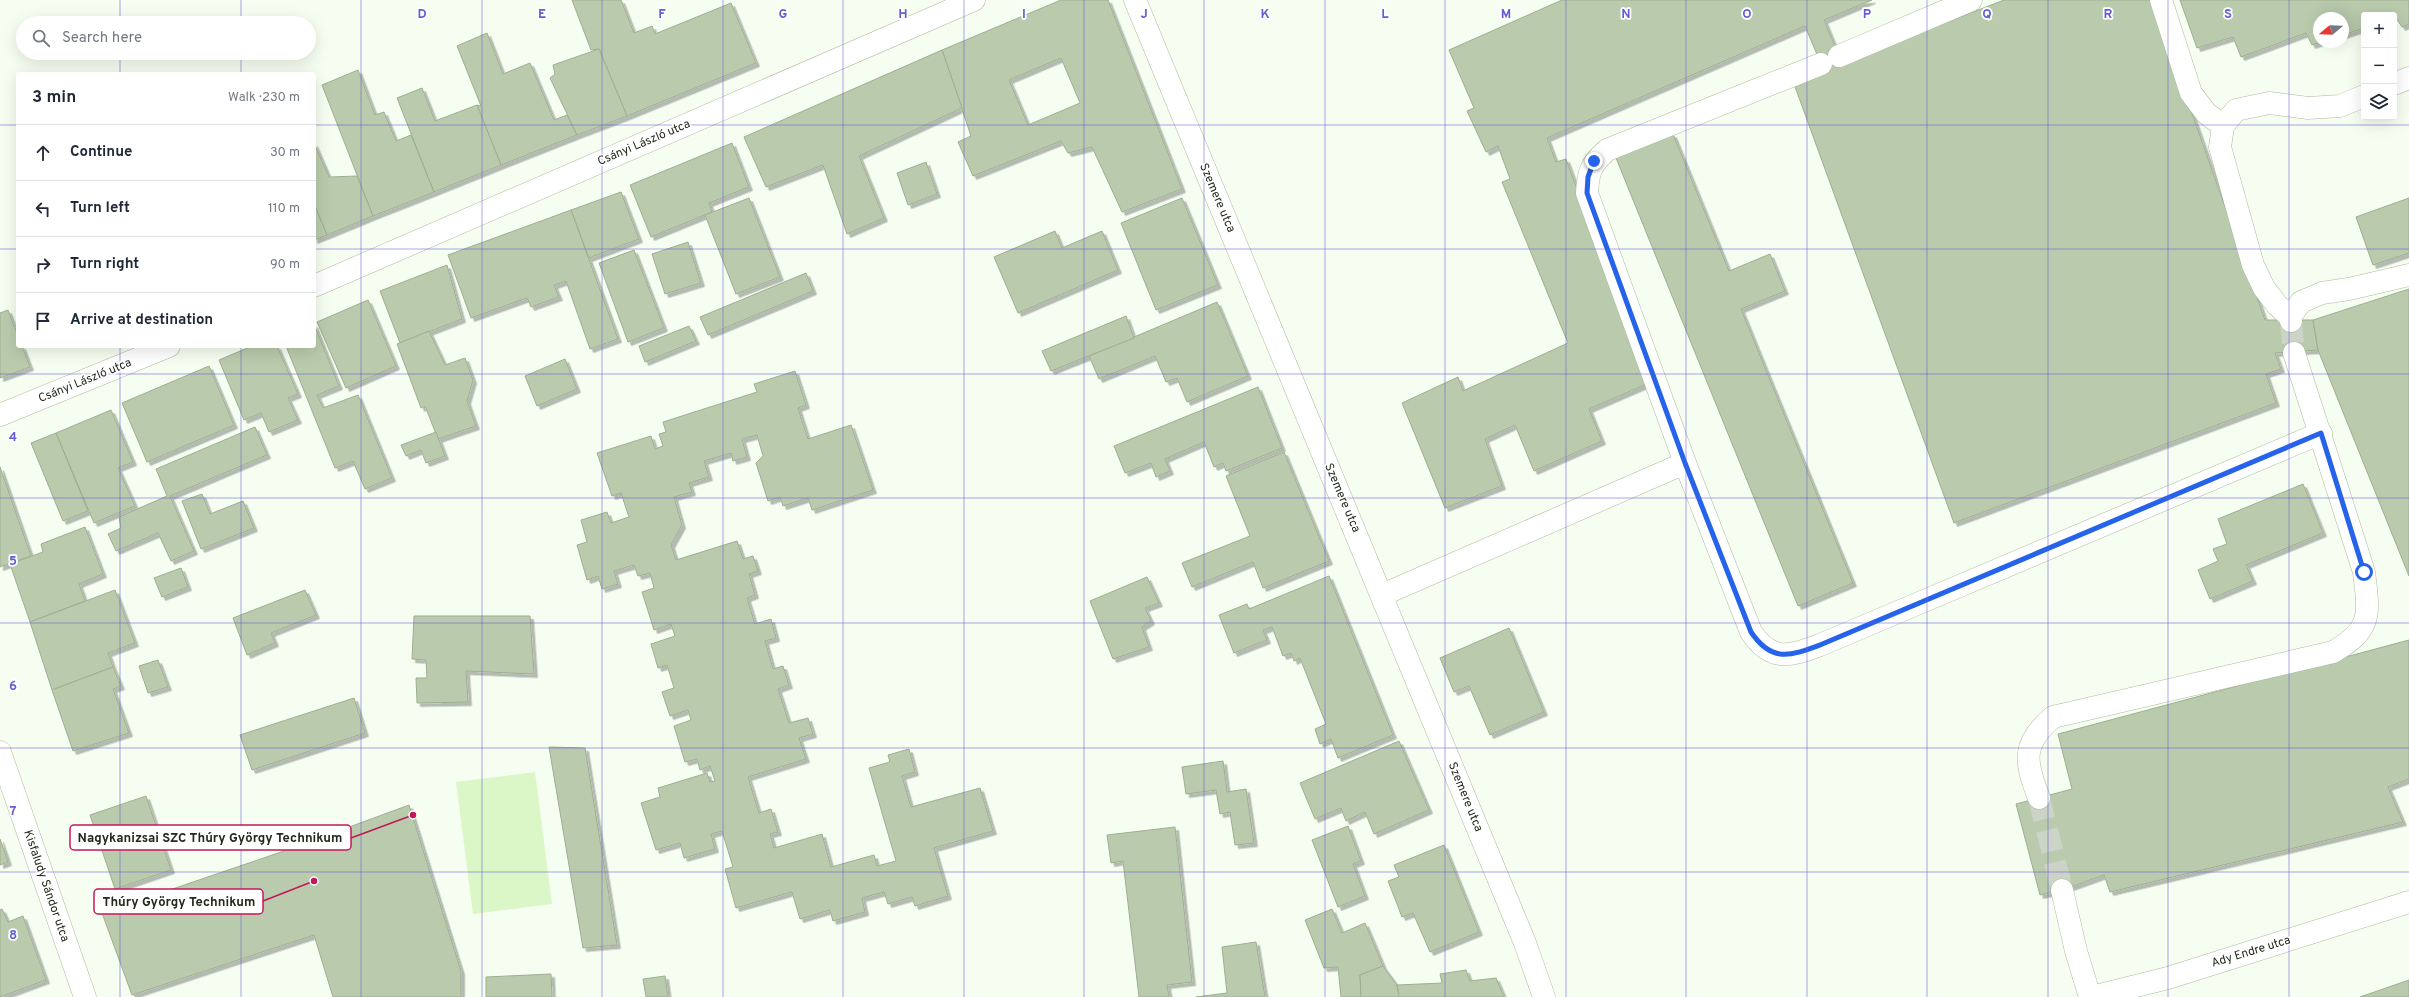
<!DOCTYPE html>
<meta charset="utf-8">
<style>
body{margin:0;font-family:Overpass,sans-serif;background:#f6f6f7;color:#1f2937}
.controls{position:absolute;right:12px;top:12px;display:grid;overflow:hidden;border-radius:4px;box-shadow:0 4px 16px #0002}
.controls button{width:36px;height:36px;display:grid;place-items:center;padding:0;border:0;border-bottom:1px solid #e0e1e3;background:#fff;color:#1f2937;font:20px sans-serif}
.compass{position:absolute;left:2313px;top:12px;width:36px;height:36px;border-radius:50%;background:#fff;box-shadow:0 4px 16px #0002;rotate:251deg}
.stop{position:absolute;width:12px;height:12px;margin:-9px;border:3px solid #2563eb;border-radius:50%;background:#fff}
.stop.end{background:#2563eb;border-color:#fff;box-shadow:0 1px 4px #0008}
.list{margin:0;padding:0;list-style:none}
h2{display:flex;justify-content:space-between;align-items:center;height:52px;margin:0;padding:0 16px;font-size:17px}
h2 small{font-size:13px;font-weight:400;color:#747a83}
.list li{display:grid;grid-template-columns:26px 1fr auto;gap:12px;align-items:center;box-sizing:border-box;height:56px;padding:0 16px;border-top:1px solid #e0e1e3}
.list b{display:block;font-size:15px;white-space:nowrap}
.list em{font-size:13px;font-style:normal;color:#747a83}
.icon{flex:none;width:22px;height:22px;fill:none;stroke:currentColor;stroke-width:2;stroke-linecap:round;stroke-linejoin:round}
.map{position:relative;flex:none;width:2409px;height:997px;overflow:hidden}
.search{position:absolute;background:#fff;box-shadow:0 4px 16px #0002;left:16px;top:16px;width:300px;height:44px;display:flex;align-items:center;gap:10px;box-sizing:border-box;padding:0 14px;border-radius:22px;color:#747a83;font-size:15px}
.panel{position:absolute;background:#fff;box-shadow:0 4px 16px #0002;left:16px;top:72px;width:300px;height:276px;border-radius:4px}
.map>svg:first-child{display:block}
.pitch{fill:#dbf6c7}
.building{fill:#b9cbac;stroke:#9daf90;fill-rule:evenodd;filter:url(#shadow)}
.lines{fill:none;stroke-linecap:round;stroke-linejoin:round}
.minor-tunnel{stroke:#ccd3c7;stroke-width:22;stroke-dasharray:22 11;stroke-linecap:butt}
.minor-casing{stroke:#aabc9d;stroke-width:23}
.major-casing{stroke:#aabc9d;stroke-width:23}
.minor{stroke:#fff;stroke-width:22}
.major{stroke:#fff;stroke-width:22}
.route{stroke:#2563eb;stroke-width:5}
.grid{fill:none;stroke:#665dd6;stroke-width:1;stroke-opacity:0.55}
.labels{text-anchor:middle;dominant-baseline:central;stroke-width:3.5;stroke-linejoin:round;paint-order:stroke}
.street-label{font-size:12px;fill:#22291d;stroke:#fff}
.grid-label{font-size:13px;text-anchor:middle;font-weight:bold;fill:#665dd6;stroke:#fff;stroke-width:3.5;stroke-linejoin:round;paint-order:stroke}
.leader{fill:none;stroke:#c2185b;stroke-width:1.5}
.callout-dot{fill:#c2185b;stroke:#fff;stroke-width:1.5}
.callout{fill:#fff;stroke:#c2185b;stroke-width:1.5}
.callout-label{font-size:13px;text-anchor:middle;font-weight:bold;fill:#22291d}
</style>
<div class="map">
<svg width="2409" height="997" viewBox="0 0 2409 997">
<defs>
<filter id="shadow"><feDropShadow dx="3.5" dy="3.5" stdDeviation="0" flood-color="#0004"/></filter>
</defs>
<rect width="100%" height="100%" fill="#f6fef1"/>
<!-- pitch -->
<polygon class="pitch" points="535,772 552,904 473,914 456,782"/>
<!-- building -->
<g class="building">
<polygon points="572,0 621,0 634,33 652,26 655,34 731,3 756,63 627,116 599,49 591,50"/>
<path d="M1061,0H1108L1182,189L1122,212L1092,147L1068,153L1061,141L973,176L958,142L971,136L942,50ZM1061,58L1080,103L1028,125L1009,80Z"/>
<polygon points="1562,0 1872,0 1824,20 1842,63 2004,0 2152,0 2265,320 2313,320 2318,350 2275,353 2281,369 2266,374 2276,403 1954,523 1794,84 1821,64 1805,26 1547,138 1556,162 1566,159 1649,383 1589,409 1602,441 1534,471 1515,425 1485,439 1502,486 1445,508 1402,403 1458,377 1463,391 1568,343 1502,182 1510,179 1498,146 1486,152 1467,111 1474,108 1449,50"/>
<polygon points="2180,0 2409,0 2409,24 2402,27 2394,15 2364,15 2364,28 2343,35 2343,18 2319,18 2321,42 2312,45 2306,33 2241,57 2233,37 2197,48"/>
<polygon points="487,33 503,74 530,63 554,120 567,115 577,135 501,165 477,105 481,106 457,46"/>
<polygon points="599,49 627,116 577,135 550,78 555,74 553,65"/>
<polygon points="942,50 962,108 859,156 884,218 847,234 823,165 766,187 744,137"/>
<polygon points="358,70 375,115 384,112 396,141 411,135 434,192 373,216 322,85"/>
<polygon points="422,88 435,121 477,105 501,165 434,192 397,98"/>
<polygon points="1673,134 1729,271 1770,254 1785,291 1741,309 1853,583 1798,606 1616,158"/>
<polygon points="314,143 329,177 357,176 373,216 327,235 314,204"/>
<polygon points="732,143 749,187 709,203 712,212 651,237 630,185"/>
<polygon points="926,162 937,194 908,205 897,173"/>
<polygon points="621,192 639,239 589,258 571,210"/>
<polygon points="749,198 780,277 736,294 705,215"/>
<polygon points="1182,198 1218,285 1156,310 1121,223"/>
<polygon points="2409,198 2409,253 2373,265 2356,217"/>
<polygon points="314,204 327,235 314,240"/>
<polygon points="571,210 618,339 590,349 566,281 554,285 559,297 531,307 527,298 471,318 448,255"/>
<polygon points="1055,231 1062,248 1102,231 1118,270 1018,313 994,257"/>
<polygon points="688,242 701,283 665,294 652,254"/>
<polygon points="634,250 664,328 628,342 599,263"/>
<polygon points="447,265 462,319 400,343 380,291"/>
<polygon points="806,273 813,291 708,335 700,317"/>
<polygon points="2409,289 2409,576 2318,350 2313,320"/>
<polygon points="368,300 396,366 346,388 317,322"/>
<polygon points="1217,302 1248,376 1187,402 1177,378 1166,382 1155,356 1099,379 1089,356"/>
<polygon points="8,310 18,336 18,346 22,346 30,367 0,378 0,313"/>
<polygon points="1126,316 1134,338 1051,371 1042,351"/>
<polygon points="314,324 339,386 317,395 323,408 358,395 392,478 365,489 353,461 335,468 286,346 314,346"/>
<polygon points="689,326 696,341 645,362 639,346"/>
<polygon points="429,331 445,365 465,358 473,380 467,401 476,426 438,439 425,406 421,408 397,344"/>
<polygon points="252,346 277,346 298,394 288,398 298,420 269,432 261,413 244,420 219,360"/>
<polygon points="565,359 577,389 537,406 525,376"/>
<polygon points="209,366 234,425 147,462 122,403"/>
<polygon points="795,371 806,405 798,408 808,439 851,425 873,490 812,510 808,498 783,506 780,497 768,501 756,463 763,456 757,435 742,439 747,457 733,461 731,453 704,461 709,477 689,483 692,492 674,497 682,525 671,545 676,560 737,541 743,559 753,556 758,571 749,574 755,595 747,598 755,624 771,619 776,638 765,641 773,669 783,666 789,685 778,689 789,723 808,718 813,734 799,738 806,759 748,777 759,813 771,809 778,832 770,834 774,848 822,834 831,867 874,855 877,866 896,861 869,768 890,762 888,755 909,749 915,772 902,776 911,807 980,788 993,831 934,848 948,896 915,906 912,897 888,904 884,892 862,898 865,912 833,921 830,910 800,919 792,892 736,908 725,869 733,867 722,831 711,834 715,849 684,858 680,843 656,850 641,803 660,797 658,788 707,773 710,782 715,781 710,766 700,770 697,759 685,762 674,726 691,720 688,710 670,716 662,692 674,688 667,665 658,668 651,644 675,636 671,624 654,630 642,592 654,588 650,573 638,576 634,565 614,571 618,584 602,589 598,576 587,580 577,545 587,542 581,520 607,512 611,523 629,517 621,493 612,496 597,453 651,436 655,449 663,446 659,434 666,432 663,422 757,392 754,384"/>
<polygon points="1258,387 1282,448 1226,471 1223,463 1214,467 1204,442 1165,459 1170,471 1156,477 1151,463 1125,473 1114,446"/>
<polygon points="111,410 133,462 118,468 135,506 94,523 56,433"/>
<polygon points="255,427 267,455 170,496 194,551 171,561 158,533 116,551 108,534 121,528 119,517 167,496 156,469"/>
<polygon points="436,432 445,456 426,463 421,450 406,456 401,445"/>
<polygon points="56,433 88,511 63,521 31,443"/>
<polygon points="1284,452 1329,561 1263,588 1253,562 1192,587 1182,563 1250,536 1226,476"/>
<polygon points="0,467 31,556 0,567"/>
<polygon points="2303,484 2323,533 2246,565 2253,581 2210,599 2198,570 2218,561 2213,549 2227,544 2218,519"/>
<polygon points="202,494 210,514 243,501 254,528 201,549 182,501"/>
<polygon points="85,527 103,574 79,584 85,601 30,622 10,564 43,552 41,544"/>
<polygon points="181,568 188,587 162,597 154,578"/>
<polygon points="1329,576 1393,735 1338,758 1331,739 1320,744 1315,729 1326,724 1300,658 1294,661 1291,653 1283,656 1272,627 1263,630 1267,640 1234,653 1219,615 1247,604 1249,609"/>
<polygon points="1147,577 1159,603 1145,608 1151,621 1142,627 1149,647 1113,659 1090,601"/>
<polygon points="115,590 135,643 108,653 113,667 52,690 30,622"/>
<polygon points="305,590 316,615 271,633 275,643 247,655 233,618"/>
<polygon points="414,616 530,616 534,674 466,671 468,702 417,703 416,678 427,678 426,660 412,659"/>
<polygon points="1509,628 1544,712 1490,735 1469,686 1454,692 1440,658"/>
<polygon points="2409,640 2409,779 2388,787 2403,822 2110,892 2104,875 2062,890 2040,895 2016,804 2072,789 2058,734"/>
<polygon points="158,660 168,687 148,693 139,666"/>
<polygon points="113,667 121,686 113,689 129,733 73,751 52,690"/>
<polygon points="354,698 365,733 252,770 240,735"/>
<polygon points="1399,741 1429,810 1374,834 1365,812 1346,821 1341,808 1315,819 1300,783"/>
<polygon points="549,747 585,748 617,945 583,948"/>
<polygon points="1223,761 1227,792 1246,789 1254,843 1235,845 1230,812 1220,814 1216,790 1186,794 1182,767"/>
<polygon points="146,796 171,870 115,889 90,815"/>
<polygon points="409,805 461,971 461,997 333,997 314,935 132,995 102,913 287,850"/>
<polygon points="1348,826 1361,861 1353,864 1365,896 1338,907 1312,840"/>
<polygon points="1175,827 1192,982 1167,985 1169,997 1139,997 1123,861 1111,863 1107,835"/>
<polygon points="0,839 8,862 0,865"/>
<polygon points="1444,845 1479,932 1430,952 1413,913 1402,917 1388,881 1399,877 1394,865"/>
<polygon points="2,909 8,922 23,916 46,980 0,997 0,910"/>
<polygon points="1332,909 1342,933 1365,923 1383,966 1360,975 1361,997 1341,997 1338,967 1324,968 1305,920"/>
<polygon points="1256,942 1265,997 1196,997 1227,993 1222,947"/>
<polygon points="1383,966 1397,985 1399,997 1361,997 1360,975"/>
<polygon points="1466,970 1470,981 1496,978 1504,997 1399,997 1397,985 1442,983 1440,974"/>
<polygon points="551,974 552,997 486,997 486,977"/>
<polygon points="665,976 668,997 646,997 643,979"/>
<polygon points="2409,980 2409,997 2360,997"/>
</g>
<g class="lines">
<!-- minor-tunnel -->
<g class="minor-tunnel">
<polyline points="2291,321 2294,353"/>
<polyline points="2039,798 2062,890"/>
</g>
<defs>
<g id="minor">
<polyline points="2161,0 2191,93 2206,113 2223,126"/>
<polyline points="1839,56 1971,0"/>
<path d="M1821,64L1607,150C1591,164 1588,172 1587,193L1685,463L1751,632C1772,663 1790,656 1820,645L2321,433"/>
<polyline points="2394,84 2409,78"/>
<polyline points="314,286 974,0"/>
<polyline points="2290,317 2277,305 2264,288 2253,265 2220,147 2223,126 2236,110 2269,103 2308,108 2340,106 2364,96"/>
<polyline points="2291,321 2290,317 2301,302 2322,293 2349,289 2409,275"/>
<polyline points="0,415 169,346"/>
<polyline points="1382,595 1685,463"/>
<polyline points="0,752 85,997"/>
<path d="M2039,798C2025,762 2021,744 2053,717L2333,652C2373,629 2369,614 2364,572L2294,353"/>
<polyline points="2062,890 2076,951 2090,997"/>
<polyline points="2092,997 2168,978 2409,902"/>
</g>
<polyline id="major" points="1135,0 1525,943 1544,997"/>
</defs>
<!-- minor casing -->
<use href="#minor" class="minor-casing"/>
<!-- major casing -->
<use href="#major" class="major-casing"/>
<!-- minor -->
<use href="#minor" class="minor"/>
<!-- major -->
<use href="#major" class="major"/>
</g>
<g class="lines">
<!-- route -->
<path class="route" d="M1594,161L1588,177L1587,193L1685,463L1751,632C1772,663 1790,656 1820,645L2321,433L2364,572"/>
</g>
<!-- grid -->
<path class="grid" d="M120,0V23M241,0V23M361,0V997M482,0V997M602,0V997M723,0V997M843,0V997M964,0V997M1084,0V997M1204,0V997M1325,0V997M1445,0V997M1566,0V997M1686,0V997M1807,0V997M1927,0V997M2048,0V997M2168,0V997M2289,0V997M120,53V74M241,53V74M0,125H18M314,125H2409M0,249H18M314,249H2409M120,346V997M241,346V997M0,374H2409M0,498H2409M0,623H2409M0,748H2409M0,872H2409"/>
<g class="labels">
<!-- street labels -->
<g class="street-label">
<text transform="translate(644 143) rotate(-23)">Csányi László utca</text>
<text transform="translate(1217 198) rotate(67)">Szemere utca</text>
<text transform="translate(85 381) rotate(-22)">Csányi László utca</text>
<text transform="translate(1342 498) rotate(67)">Szemere utca</text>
<text transform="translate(1465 797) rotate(68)">Szemere utca</text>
<text transform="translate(46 886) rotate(71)">Kisfaludy Sándor utca</text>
<text transform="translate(2251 952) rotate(-17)">Ady Endre utca</text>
</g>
</g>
<g class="grid-label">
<text x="422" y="18">D</text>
<text x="542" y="18">E</text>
<text x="662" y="18">F</text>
<text x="783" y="18">G</text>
<text x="903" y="18">H</text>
<text x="1024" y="18">I</text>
<text x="1144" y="18">J</text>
<text x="1265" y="18">K</text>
<text x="1385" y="18">L</text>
<text x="1506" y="18">M</text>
<text x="1626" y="18">N</text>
<text x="1747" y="18">O</text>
<text x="1867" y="18">P</text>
<text x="1987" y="18">Q</text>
<text x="2108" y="18">R</text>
<text x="2228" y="18">S</text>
<text x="13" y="441">4</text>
<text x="13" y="565">5</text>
<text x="13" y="690">6</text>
<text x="13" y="815">7</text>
<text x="13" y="939">8</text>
</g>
<!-- callouts -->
<path class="leader" d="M413 815L351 838M314 881L263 901"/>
<g class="callout-dot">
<circle cx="413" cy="815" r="4"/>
<circle cx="314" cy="881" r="4"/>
</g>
<g class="callout">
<rect x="70" y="825" width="281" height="25" rx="4"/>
<rect x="94" y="889" width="169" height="25" rx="4"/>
</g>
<g class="callout-label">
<text x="210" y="842">Nagykanizsai SZC Thúry György Technikum</text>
<text x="179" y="906">Thúry György Technikum</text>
</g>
</svg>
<div class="controls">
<button>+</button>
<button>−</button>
<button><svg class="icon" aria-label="layers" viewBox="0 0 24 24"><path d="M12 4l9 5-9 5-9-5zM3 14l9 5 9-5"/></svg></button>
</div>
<svg class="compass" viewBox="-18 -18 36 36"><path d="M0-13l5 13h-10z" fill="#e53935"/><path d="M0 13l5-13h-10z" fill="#747a83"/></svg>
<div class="stop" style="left:2364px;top:572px"></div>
<div class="stop end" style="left:1594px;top:161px"></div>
<div class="search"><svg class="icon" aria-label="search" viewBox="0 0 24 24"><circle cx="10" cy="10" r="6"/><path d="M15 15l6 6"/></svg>Search here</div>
<section class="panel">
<h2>3 min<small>Walk · 230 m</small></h2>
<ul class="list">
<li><svg class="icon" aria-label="ahead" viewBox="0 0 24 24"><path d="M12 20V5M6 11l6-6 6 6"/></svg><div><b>Continue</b></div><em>30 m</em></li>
<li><svg class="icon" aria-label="left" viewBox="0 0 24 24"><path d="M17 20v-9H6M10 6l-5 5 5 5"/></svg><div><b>Turn left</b></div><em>110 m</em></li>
<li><svg class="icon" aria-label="right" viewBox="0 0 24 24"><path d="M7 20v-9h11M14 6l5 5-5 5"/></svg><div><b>Turn right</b></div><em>90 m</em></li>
<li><svg class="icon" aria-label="arrive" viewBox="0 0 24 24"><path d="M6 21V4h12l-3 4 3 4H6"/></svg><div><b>Arrive at destination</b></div></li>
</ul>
</section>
</div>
